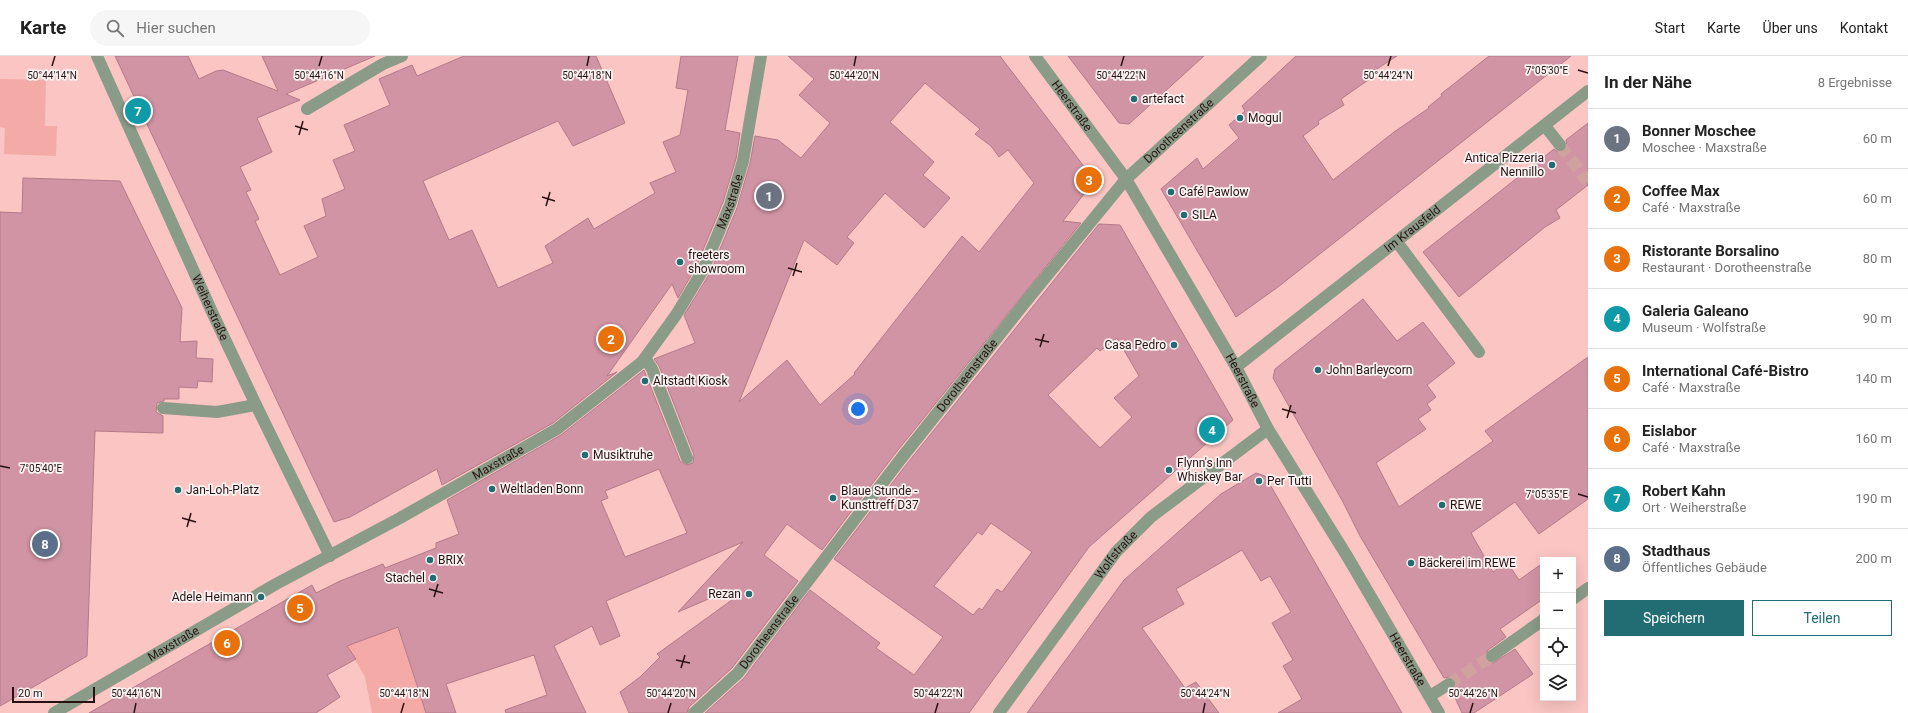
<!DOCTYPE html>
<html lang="de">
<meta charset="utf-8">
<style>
body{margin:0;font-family:Roboto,sans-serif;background:#f6f6f6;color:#222}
.controls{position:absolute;right:12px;bottom:12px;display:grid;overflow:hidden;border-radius:0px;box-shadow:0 4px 16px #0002}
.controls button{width:36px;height:36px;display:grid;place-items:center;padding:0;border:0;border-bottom:1px solid #e0e0e0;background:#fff;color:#222;font:20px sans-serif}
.scale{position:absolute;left:12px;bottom:10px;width:83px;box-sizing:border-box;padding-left:4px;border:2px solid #281211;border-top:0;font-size:11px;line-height:14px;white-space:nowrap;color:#281211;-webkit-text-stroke:3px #faf3f3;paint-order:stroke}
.you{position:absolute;left:858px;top:353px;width:14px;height:14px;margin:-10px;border:3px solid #fff;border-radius:50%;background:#1a73e8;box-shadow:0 0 0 6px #1a73e833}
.badge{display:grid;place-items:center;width:26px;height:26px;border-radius:50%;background:#226d73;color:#fff;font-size:13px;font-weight:700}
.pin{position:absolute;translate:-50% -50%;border:2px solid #fff;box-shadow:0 1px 4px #0006}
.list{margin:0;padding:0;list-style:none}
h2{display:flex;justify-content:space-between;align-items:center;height:52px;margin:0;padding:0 16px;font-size:17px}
h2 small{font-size:13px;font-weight:400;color:#767676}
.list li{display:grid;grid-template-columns:26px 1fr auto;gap:12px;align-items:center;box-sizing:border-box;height:60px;padding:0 16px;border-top:1px solid #e0e0e0}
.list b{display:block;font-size:15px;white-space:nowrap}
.list p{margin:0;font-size:13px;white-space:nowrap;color:#767676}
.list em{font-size:13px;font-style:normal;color:#767676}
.actions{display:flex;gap:8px;padding:12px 16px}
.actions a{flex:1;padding:9px 0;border:1px solid #226d73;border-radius:0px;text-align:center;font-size:14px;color:#226d73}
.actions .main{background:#226d73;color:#fff}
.icon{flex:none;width:22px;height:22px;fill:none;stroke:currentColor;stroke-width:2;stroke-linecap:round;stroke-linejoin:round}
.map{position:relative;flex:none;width:1588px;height:657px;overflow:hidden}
header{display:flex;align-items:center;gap:24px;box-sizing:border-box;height:56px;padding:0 20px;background:#fff;border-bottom:1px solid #e0e0e0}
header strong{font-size:19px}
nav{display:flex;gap:22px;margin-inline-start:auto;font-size:14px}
.search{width:280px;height:36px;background:#f6f6f6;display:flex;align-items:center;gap:10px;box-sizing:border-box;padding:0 14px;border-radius:22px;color:#767676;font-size:15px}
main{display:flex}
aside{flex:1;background:#fff}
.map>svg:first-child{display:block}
.green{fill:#f4aaa7}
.building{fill:#d194a4;stroke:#b47a89;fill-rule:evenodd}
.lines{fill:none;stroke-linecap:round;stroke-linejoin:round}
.minor-tunnel{stroke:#d0a19f;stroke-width:12;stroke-dasharray:12 6;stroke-linecap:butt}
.minor{stroke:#8a9b88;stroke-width:12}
.ticks{fill:none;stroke:#281211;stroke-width:1.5}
.poi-dot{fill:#226d73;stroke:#faf3f3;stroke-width:1.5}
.labels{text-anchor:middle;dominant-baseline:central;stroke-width:3.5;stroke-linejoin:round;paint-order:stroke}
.poi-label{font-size:12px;fill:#281211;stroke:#faf3f3;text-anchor:start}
.street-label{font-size:12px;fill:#281211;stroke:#faf3f3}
.ticks-label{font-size:10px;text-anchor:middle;fill:#281211;stroke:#faf3f3;stroke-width:3.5;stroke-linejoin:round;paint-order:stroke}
</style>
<header>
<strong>Karte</strong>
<div class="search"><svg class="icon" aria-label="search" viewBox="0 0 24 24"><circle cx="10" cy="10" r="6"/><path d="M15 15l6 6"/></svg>Hier suchen</div>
<nav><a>Start</a><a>Karte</a><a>Über uns</a><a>Kontakt</a></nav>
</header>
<main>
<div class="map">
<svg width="1588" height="657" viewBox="0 0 1588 657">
<rect width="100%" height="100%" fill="#fac5c2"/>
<!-- green -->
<g class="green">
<polygon points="0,23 46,24 45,70 57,70 56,100 4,98 5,72 0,71"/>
<polygon points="424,561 405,593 419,637 432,657 372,657 365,621 347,590"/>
</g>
<!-- building -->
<g class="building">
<polygon points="115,0 188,0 199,23 216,15 223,14 278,35 262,0 375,0 286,38 300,44 257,62 272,96 240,111 251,134 246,136 259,163 255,165 280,219 318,201 304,170 326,160 322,143 345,133 333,104 355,95 344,69 390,49 379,23 412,9 417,20 464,0 596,0 625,67 573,90 558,65 423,125 449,184 472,174 498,232 553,207 545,190 588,162 594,173 655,137 650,127 676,116 663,86 680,79 688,34 676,32 681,0 738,0 725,74 740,77 736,103 723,146 696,211 678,242 672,228 607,320 617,316 553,367 442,429 437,413 350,461 334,466"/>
<path d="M788,0H1000L1092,121L1091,129L1063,165L1081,167L894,399L822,494L787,468L764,499L798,525L732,612L689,651L687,657H629L620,636L640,621L660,601L657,598L736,541L732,533L678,556L743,486L606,545L620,580L600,589L592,570L554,590L586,657H506L505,654L547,639L534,599L446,628L456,657H426L398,571L347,590L356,603L327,619L340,641L316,657H89L312,529L316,537L340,525L383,508L385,512L436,492V487L459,478L447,444L561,379L644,314L680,405L686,409L693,407L694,399L659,310L654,303L695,287L684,259L710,217L737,152L750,107L755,80L778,84L801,102L830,67L799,39L814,23ZM925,27L980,73L975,78L991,90L999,101L1008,94L1034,127L979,196L962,180L854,317L855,318L820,349L787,304L739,346L804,184L837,209L854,187L847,181L885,137L924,172L950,142L923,119L934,106L890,66ZM659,413L687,477L625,501L601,445L608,442L605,435Z"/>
<polygon points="1068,0 1204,0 1129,68 1119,67"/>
<polygon points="1296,0 1397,0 1372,16 1374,20 1341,43 1344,49 1318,65 1319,68 1303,80 1333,124 1394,76 1429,52 1428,51 1442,40 1441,38 1489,0 1571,0 1278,231 1236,261 1161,133 1197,102 1203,113 1239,82 1229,69 1245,55 1242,50"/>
<polygon points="1588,67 1588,129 1556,154 1560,162 1545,171 1459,241 1423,196 1554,93 1558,96 1564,95 1567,91 1566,84"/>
<polygon points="23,122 120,125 182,252 180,286 197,285 196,302 213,303 212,326 198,325 197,332 179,331 179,343 164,343 164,345 157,347 156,356 163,360 163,377 95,375 87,600 0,650 0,156 22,157"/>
<path d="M1099,168L1120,169L1233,364L1089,491L969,657H705L744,622L810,534L880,587L876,592L914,619L943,581L834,503L906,409ZM1117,282L1139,320L1114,342L1132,361L1100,392L1048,339L1097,292L1100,295ZM991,467L1032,496L1002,536L997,533L982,554L979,552L973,559L934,530L978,476L982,479Z"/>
<polygon points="1363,243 1397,285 1423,266 1455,307 1427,329 1436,341 1427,348 1431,354 1418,363 1426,373 1376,407 1399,451 1493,385 1485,375 1588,301 1588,443 1539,478 1515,446 1471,477 1493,516 1507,506 1519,524 1543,507 1543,543 1500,573 1506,581 1488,594 1485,600 1486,605 1493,607 1515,593 1533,618 1474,657 1462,657 1452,635 1456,631 1456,624 1449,621 1444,622 1360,480 1343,446 1273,322 1275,313"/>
<polygon points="1256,417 1265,420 1402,657 1278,657 1302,643 1283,610 1293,604 1272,567 1291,556 1270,520 1261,525 1242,494 1176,533 1184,548 1142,572 1185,632 1196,626 1219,657 1027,657 1124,524 1221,438"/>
</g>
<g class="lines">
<!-- minor-tunnel -->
<g class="minor-tunnel">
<polyline points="1560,89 1588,126"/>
<polyline points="1449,628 1492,600"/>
</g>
<!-- minor -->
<g class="minor">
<path id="s1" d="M97,0L212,256L256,349L330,500"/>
<path id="s2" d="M1035,0L1126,123L1236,311L1268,373L1347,500L1439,657"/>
<polyline points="307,53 383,8 402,0"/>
<polyline points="1545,70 1560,89"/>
<polyline points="1397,186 1479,296"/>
<polyline points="645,302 652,313 687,402"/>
<path id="s3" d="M1236,311L1588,35"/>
<polyline points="163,352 217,356 256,349"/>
<polyline points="1573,543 1588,532"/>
<polyline points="1492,600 1543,564"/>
<polyline points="1430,640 1449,628"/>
<path id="s4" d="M54,657L276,528L400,462L557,373L642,306L676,259L703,214L730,149L743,105L761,0"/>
<path id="s5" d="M694,657L738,617L900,404L1027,244L1126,123L1261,0"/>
<path id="s6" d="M999,657L1116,496L1151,461L1268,373"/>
</g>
</g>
<!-- ticks -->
<path class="ticks" d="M52,10L55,0M319,10L322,0M587,10L589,0M854,10L856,0M1121,10L1124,0M1388,10L1391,0M1578,14L1588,17M295,70L308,74M299,79L303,65M542,141L555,145M546,150L550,136M788,212L802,216M793,220L797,207M1035,283L1049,286M1040,291L1044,278M1282,353L1296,357M1287,362L1291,349M0,410L10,412M1578,438L1588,441M182,462L196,466M187,471L191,457M429,533L443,537M434,541L438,528M676,604L690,607M681,612L685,599M134,657L136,647M401,657L404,647M668,657L671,647M935,657L938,647M1203,657L1205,647M1470,657L1473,647"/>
<!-- markers -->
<g class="poi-dot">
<circle cx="1134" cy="43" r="4"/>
<circle cx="1240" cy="62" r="4"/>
<circle cx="1552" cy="109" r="4"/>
<circle cx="1171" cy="136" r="4"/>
<circle cx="1184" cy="159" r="4"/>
<circle cx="680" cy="206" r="4"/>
<circle cx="1174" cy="289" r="4"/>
<circle cx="1318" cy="314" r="4"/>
<circle cx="645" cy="325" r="4"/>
<circle cx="585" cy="399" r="4"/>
<circle cx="1169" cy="414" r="4"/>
<circle cx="1259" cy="425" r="4"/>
<circle cx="492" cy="433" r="4"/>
<circle cx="178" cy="434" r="4"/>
<circle cx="833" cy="442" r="4"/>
<circle cx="1442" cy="449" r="4"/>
<circle cx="430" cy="504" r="4"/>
<circle cx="1411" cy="507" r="4"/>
<circle cx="433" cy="522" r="4"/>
<circle cx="749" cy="538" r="4"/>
<circle cx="261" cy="541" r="4"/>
</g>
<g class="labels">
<!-- poi labels -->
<g class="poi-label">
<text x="1142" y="43">artefact</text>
<text x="1248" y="62">Mogul</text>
<text x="1544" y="102" text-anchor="end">Antica Pizzeria<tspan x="1544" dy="14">Nennillo</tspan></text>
<text x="1179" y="136">Café Pawlow</text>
<text x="1192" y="159">SILA</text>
<text x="688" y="199">freeters<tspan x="688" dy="14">showroom</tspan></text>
<text x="1166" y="289" text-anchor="end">Casa Pedro</text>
<text x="1326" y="314">John Barleycorn</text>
<text x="653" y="325">Altstadt Kiosk</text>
<text x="593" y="399">Musiktruhe</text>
<text x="1177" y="407">Flynn's Inn<tspan x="1177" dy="14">Whiskey Bar</tspan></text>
<text x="1267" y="425">Per Tutti</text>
<text x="500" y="433">Weltladen Bonn</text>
<text x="186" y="434">Jan-Loh-Platz</text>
<text x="841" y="435">Blaue Stunde -<tspan x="841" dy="14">Kunsttreff D37</tspan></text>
<text x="1450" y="449">REWE</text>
<text x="438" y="504">BRIX</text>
<text x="1419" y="507">Bäckerei im REWE</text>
<text x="425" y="522" text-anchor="end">Stachel</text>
<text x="741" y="538" text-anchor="end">Rezan</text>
<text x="253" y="541" text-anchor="end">Adele Heimann</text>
</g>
<!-- street labels -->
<g class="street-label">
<text stroke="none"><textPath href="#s2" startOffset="62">Heerstraße</textPath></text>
<text stroke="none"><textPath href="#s5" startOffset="759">Dorotheenstraße</textPath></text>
<text stroke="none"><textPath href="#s4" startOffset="870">Maxstraße</textPath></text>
<text stroke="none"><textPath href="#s3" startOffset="224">Im Krausfeld</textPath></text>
<text stroke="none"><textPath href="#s1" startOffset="276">Weiherstraße</textPath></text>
<text stroke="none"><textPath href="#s5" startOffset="435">Dorotheenstraße</textPath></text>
<text stroke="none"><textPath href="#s2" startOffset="386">Heerstraße</textPath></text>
<text stroke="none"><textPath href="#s4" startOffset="510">Maxstraße</textPath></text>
<text stroke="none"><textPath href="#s6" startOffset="197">Wolfstraße</textPath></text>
<text stroke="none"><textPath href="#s5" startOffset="111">Dorotheenstraße</textPath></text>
<text stroke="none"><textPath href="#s4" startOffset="138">Maxstraße</textPath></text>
<text stroke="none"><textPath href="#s2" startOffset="710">Heerstraße</textPath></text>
</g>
</g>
<g class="ticks-label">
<text x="1547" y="18">7°05'30"E</text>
<text x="52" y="23">50°44'14"N</text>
<text x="319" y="23">50°44'16"N</text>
<text x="587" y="23">50°44'18"N</text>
<text x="854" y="23">50°44'20"N</text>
<text x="1121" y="23">50°44'22"N</text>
<text x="1388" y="23">50°44'24"N</text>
<text x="41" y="416">7°05'40"E</text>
<text x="1547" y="442">7°05'35"E</text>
<text x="136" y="641">50°44'16"N</text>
<text x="404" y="641">50°44'18"N</text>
<text x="671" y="641">50°44'20"N</text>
<text x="938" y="641">50°44'22"N</text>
<text x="1205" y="641">50°44'24"N</text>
<text x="1473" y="641">50°44'26"N</text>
</g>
</svg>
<div class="controls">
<button>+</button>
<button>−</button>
<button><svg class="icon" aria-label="locate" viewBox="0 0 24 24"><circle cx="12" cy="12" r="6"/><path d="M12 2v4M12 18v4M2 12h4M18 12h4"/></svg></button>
<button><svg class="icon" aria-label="layers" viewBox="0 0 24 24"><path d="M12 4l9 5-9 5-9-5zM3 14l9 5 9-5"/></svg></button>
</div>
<div class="scale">20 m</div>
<div class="you"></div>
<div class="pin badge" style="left:769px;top:140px;background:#6b7280">1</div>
<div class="pin badge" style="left:611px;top:283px;background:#e8710a">2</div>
<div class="pin badge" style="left:1089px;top:124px;background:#e8710a">3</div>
<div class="pin badge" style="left:1212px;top:374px;background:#0f9aa8">4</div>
<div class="pin badge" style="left:300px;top:552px;background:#e8710a">5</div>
<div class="pin badge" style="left:227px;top:587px;background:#e8710a">6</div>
<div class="pin badge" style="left:138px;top:55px;background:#0f9aa8">7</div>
<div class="pin badge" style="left:45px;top:488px;background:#5c6f8a">8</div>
</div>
<aside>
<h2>In der Nähe<small>8 Ergebnisse</small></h2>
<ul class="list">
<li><span class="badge" style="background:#6b7280">1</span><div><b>Bonner Moschee</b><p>Moschee · Maxstraße</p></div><em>60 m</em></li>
<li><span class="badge" style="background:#e8710a">2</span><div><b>Coffee Max</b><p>Café · Maxstraße</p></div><em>60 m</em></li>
<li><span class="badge" style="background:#e8710a">3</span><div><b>Ristorante Borsalino</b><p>Restaurant · Dorotheenstraße</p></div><em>80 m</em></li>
<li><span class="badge" style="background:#0f9aa8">4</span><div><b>Galeria Galeano</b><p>Museum · Wolfstraße</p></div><em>90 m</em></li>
<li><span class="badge" style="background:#e8710a">5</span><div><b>International Café-Bistro</b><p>Café · Maxstraße</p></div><em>140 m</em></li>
<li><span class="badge" style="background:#e8710a">6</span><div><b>Eislabor</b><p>Café · Maxstraße</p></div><em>160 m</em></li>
<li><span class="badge" style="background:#0f9aa8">7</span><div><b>Robert Kahn</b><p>Ort · Weiherstraße</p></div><em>190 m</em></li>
<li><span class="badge" style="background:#5c6f8a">8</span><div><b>Stadthaus</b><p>Öffentliches Gebäude</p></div><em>200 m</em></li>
</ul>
<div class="actions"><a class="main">Speichern</a><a>Teilen</a></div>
</aside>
</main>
